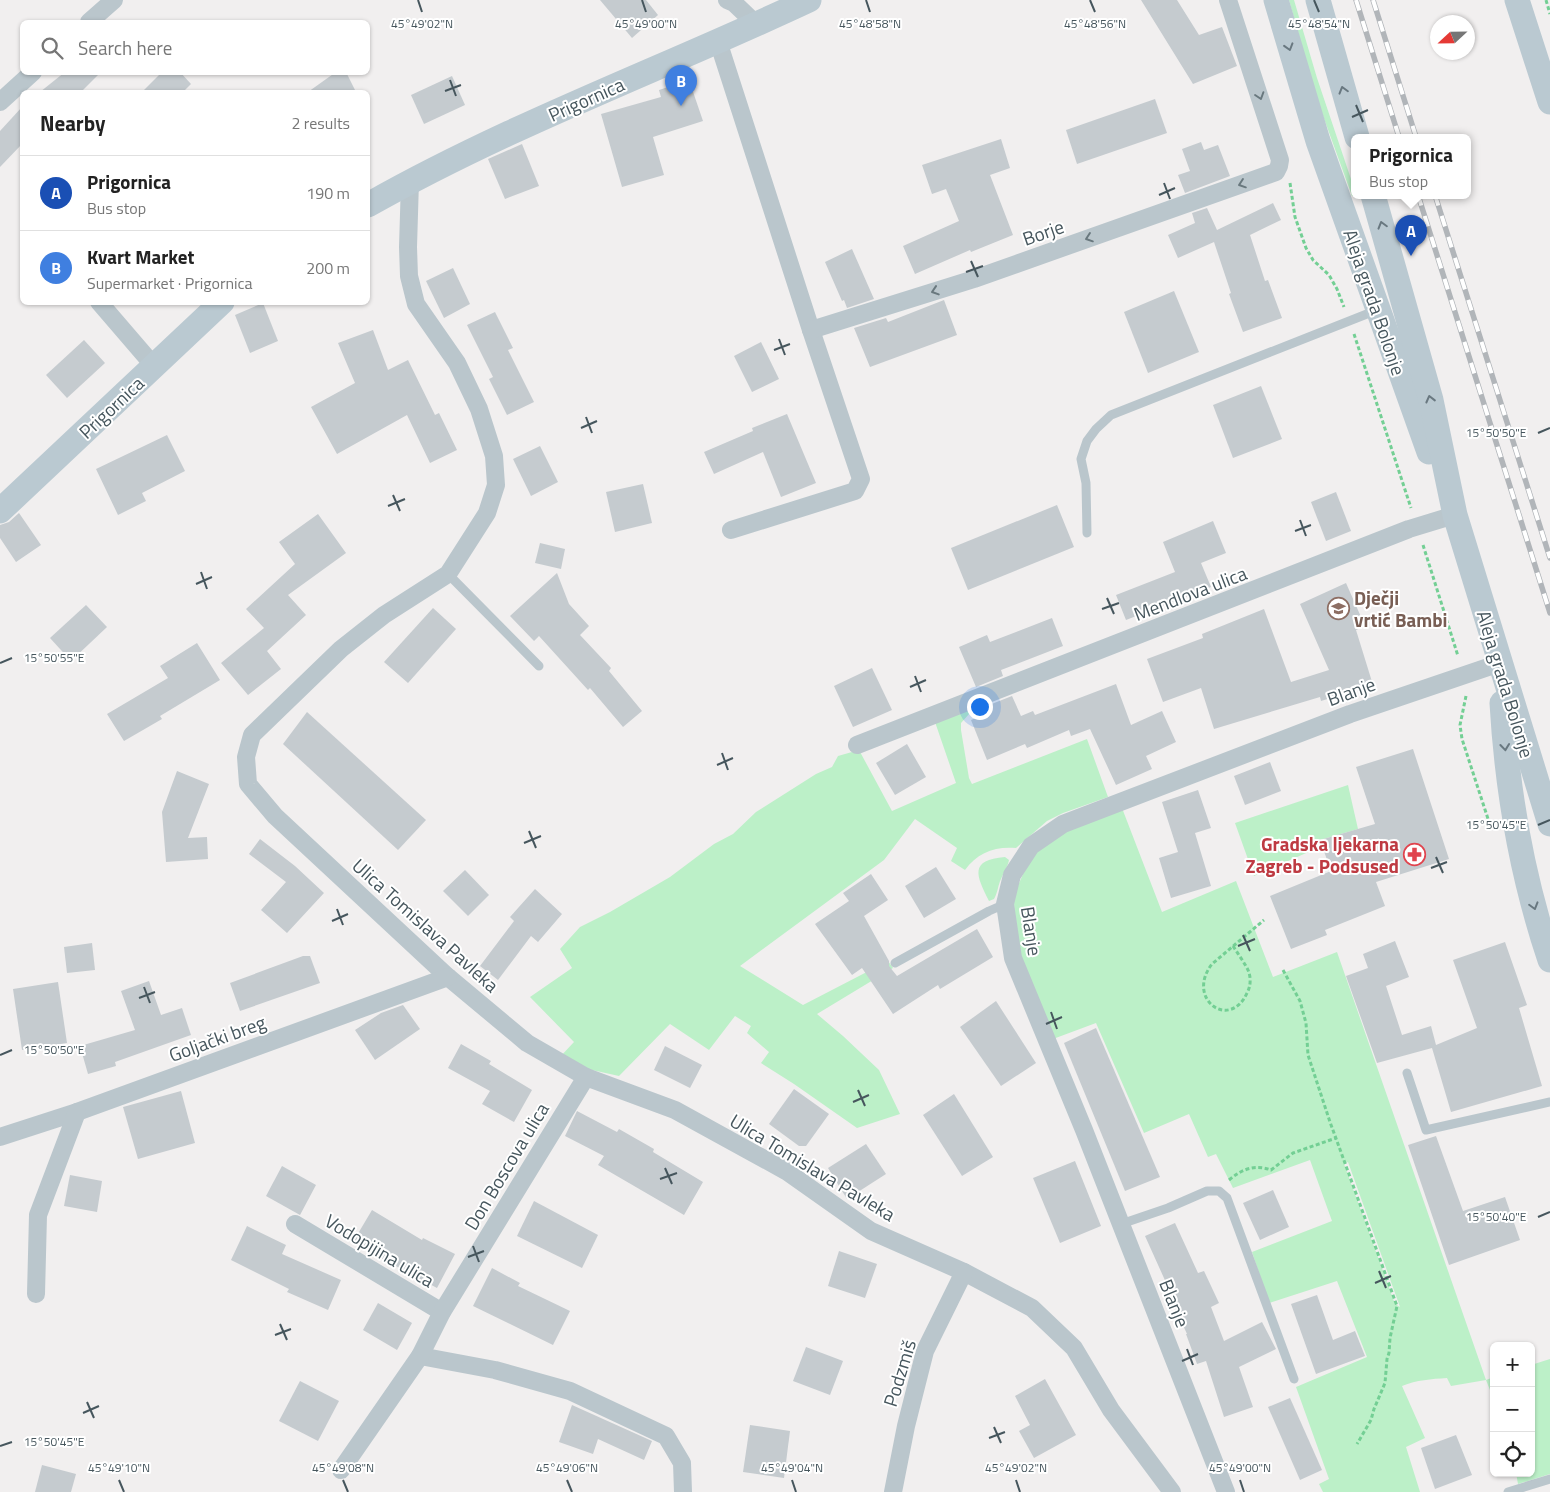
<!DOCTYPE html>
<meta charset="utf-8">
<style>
body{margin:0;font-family:"Titillium Web",sans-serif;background:#f6f6f6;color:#222}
.controls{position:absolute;right:15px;bottom:15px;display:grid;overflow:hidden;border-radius:8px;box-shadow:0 1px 4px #0004}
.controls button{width:45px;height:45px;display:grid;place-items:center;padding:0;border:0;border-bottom:1px solid #e0e0e0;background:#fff;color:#222;font:25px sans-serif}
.compass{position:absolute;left:1430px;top:15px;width:45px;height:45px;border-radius:50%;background:#fff;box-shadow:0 1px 4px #0004;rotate:248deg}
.you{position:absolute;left:979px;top:706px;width:18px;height:18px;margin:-12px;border:4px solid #fff;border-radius:50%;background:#1a73e8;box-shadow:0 0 0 8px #1a73e833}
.badge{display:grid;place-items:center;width:32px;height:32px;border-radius:50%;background:#1490e7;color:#fff;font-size:16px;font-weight:700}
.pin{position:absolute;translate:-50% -41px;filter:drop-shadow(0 1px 2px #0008)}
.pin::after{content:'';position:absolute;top:26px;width:18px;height:15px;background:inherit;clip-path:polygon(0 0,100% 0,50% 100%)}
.popup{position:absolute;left:1351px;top:134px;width:120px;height:65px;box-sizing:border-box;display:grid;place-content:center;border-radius:8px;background:#fff;filter:drop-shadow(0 1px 4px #0005);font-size:16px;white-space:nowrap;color:#767676}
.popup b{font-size:19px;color:#222}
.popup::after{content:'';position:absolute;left:50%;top:100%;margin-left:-10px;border:10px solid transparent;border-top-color:#fff}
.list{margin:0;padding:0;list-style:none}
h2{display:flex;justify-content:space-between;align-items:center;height:65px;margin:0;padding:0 20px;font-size:21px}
h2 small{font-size:16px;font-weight:400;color:#767676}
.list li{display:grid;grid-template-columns:32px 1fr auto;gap:15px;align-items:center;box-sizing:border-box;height:75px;padding:0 20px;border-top:1px solid #e0e0e0}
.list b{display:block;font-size:19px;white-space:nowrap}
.list p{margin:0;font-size:16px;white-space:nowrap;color:#767676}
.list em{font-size:16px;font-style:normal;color:#767676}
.icon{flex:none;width:28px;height:28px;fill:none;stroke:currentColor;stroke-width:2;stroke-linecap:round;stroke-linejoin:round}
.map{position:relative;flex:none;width:1550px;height:1492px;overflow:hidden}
.search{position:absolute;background:#fff;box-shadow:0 1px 4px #0004;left:20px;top:20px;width:350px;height:55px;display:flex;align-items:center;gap:12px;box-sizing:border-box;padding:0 18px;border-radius:8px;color:#767676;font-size:19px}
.panel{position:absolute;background:#fff;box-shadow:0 1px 4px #0004;left:20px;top:90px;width:350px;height:215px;border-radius:8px}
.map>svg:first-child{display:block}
.green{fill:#bcf0c8;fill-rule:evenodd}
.building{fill:#c5cbcf}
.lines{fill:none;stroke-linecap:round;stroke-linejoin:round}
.path{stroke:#73cf94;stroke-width:3;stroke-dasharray:4 2.5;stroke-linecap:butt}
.lane{stroke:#bac6cc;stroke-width:9}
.street{stroke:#bac6cc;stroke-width:18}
.secondary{stroke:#bac9d1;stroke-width:25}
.rail-casing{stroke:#b1b5b9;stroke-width:5.5}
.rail{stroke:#fff;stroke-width:4;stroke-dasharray:11;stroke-linecap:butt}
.oneway{stroke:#697880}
.oneway2{stroke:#69787e}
.ticks{fill:none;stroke:#46565d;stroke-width:2}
.labels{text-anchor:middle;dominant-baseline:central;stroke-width:4;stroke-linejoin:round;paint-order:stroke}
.street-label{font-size:19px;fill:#46565d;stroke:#fff}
.education-label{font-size:19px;font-weight:bold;fill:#785e54;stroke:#fff;text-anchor:start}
.health-label{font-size:19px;font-weight:bold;fill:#be3a42;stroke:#fff;text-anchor:end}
.ticks-label{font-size:12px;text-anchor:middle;fill:#46565d;stroke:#fff;stroke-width:4;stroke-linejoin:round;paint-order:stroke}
</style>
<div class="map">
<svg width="1550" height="1492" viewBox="0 0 1550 1492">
<rect width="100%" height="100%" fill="#f1efef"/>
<!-- green -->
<g class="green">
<polygon points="1289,0 1294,0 1317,78 1355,191 1354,196 1352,196 1318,102"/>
<path d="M969,710L970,713L961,723V730L969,778L972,784L1087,739L1108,797L1063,813L1047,821L1016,848C995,846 977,853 965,870L951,861L957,848L915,819L884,860L740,966L803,1005L888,961L893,968L817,1014L843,1036L879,1070L900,1114L857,1128L794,1084L761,1063L769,1052L747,1033L751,1026L735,1016L709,1050L670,1024L619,1076L592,1070L559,1058L574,1042L530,997L572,968L560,949L580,927L610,912L670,877L714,844L733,834L756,812L816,774L832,767L838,756L859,750L892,811L956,783L935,722Z"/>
<polygon points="1348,785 1358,829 1320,840 1322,846 1254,876 1235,823"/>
<path d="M1122,808L1162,912L1236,881L1273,977L1337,952L1486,1380L1494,1377V1400L1486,1380L1451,1386L1447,1378C1431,1379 1417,1380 1402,1386L1425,1438L1406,1447L1420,1492H1323L1319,1484L1329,1479L1296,1387L1367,1357L1337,1281L1269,1303L1252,1252L1332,1221L1310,1160L1233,1188L1216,1154L1208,1157L1189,1114L1144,1133L1096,1023L1053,1039L1015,948L1014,900L1017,888L1026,867L1037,852L1058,834ZM1348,1162L1400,1307L1395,1304L1344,1164Z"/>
<path d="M1005,857L1009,860C1008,866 1004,872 1001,879C998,885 998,892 994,899L989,901C976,875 969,860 1005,857Z"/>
<polygon points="1550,1359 1550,1474 1518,1484 1516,1473 1531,1473 1531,1365"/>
</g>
<!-- building -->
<g class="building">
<polygon points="600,0 646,0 658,15 632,38"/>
<polygon points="1141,0 1177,0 1199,35 1222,27 1237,66 1193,84"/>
<polygon points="65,72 101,72 81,92 40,92"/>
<polygon points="162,72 180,72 191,84 183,92 142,92"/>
<polygon points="336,72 346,72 356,92 308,92"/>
<polygon points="452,76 465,105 424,124 411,95"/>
<polygon points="689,80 703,121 653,137 664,175 622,187 601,114 661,97 659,90"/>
<polygon points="1155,99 1167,133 1077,164 1066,130"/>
<polygon points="22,107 22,144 0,167 0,131"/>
<polygon points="1001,139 1010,168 990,175 1013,235 971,252 970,250 915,274 903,246 959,221 946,189 932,194 922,165"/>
<polygon points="1201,142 1204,150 1218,145 1230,176 1185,193 1178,175 1190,171 1182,149"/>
<polygon points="522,144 539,186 505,199 488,159"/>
<polygon points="1273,203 1281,220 1250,235 1265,281 1268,280 1282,318 1243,332 1229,294 1231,293 1214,242 1178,258 1168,235 1195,223 1192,213 1207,208 1217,230"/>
<polygon points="852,249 874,299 847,308 844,300 842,301 825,262"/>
<polygon points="453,268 470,304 444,318 426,281"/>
<polygon points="1174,291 1199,352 1148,373 1124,312"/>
<polygon points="944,300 957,335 870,367 854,328 886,318 888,322"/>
<polygon points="263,303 278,341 250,353 235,315"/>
<polygon points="495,312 513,348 508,350 534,402 507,415 489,379 493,377 467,325"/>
<polygon points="373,330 388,370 408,360 435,415 439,413 457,450 430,463 407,415 337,454 311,407 355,383 338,343"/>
<polygon points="84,340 105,363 67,398 46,375"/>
<polygon points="761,342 779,379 752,392 734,356"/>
<polygon points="1261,386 1282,439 1233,458 1213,405"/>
<polygon points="787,414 816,483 781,497 763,452 714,474 704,452 753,431 752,428"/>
<polygon points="167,435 185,471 142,493 146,501 118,515 96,469"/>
<polygon points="540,446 558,482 531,496 513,459"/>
<polygon points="643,484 652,523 615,532 606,492"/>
<polygon points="1336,492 1351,531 1326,541 1311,502"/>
<polygon points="1057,505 1074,547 968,590 951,548"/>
<polygon points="19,513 41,545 16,562 0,538 0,525 9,522"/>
<polygon points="318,514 346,553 288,595 306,615 267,651 281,669 248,695 221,663 264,628 246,609 295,564 279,542"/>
<polygon points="1213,521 1226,553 1201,563 1211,587 1126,620 1116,595 1175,572 1163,542"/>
<polygon points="540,543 565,549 561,569 535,563"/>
<polygon points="557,573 569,604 589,626 580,635 611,668 609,671 642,711 623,727 590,688 588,690 539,636 534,641 510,616"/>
<polygon points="1346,583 1365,626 1356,630 1373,685 1321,701 1320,697 1214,729 1201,688 1163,702 1147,659 1203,638 1202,634 1264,609 1291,682 1329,670 1300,604"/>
<polygon points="86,605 107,627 71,661 50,638"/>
<polygon points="433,608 456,629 408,683 384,662"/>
<polygon points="1052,618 1063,646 1001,670 1003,676 976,687 959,647 987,635 990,642"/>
<polygon points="197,643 220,680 160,716 162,719 124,741 107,714 168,678 160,666"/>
<polygon points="872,668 892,710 853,727 834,686"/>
<polygon points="1116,684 1131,725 1162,711 1176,742 1146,756 1152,769 1116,785 1090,729 1071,736 1069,730 1027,748 1025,744 987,760 971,720 987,713 984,707 1012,696 1021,716 1033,711 1035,715"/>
<polygon points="307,712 426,820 398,850 283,744"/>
<polygon points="907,744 926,777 895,795 876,763"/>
<polygon points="1413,749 1449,859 1376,882 1385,906 1325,930 1327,935 1291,949 1270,896 1331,871 1320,840 1375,824 1356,767"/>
<polygon points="1270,762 1281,791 1245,805 1234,776"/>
<polygon points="177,771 209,784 188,838 207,837 208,859 166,862 162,812"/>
<polygon points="1198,790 1211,828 1195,833 1211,886 1171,898 1159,858 1178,852 1162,802"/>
<polygon points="260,839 295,866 324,893 287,933 261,910 286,882 249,854"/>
<polygon points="936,867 956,899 924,918 905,886"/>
<polygon points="465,870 489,895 468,916 443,891"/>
<polygon points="871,874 888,900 864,916 889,961 889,966 897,976 977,929 993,957 940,989 938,985 893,1014 862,968 852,975 815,924 849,901 843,893"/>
<polygon points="535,889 562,914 538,942 531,936 498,980 480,966 514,921 510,917"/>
<polygon points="1395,941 1409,977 1386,986 1402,1035 1431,1026 1436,1045 1477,1028 1453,960 1505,942 1527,1005 1519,1008 1542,1086 1451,1112 1432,1048 1377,1063 1346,976 1368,968 1363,954"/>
<polygon points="92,943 95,970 67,973 64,947"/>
<polygon points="303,956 310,956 320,983 240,1011 230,983"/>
<polygon points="149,981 161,1015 182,1008 191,1035 115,1062 116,1066 88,1074 80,1046 135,1030 121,991"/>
<polygon points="58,982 67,1043 22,1050 13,989"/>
<polygon points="996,1001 1036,1063 1001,1086 960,1027"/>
<polygon points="403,1005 420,1029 375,1060 355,1030 381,1013"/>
<polygon points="1096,1028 1160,1177 1125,1191 1064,1043"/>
<polygon points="461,1044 491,1061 489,1064 532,1090 514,1122 482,1104 490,1091 448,1068"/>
<polygon points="665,1046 702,1065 690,1088 654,1070"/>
<polygon points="794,1089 829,1114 806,1146 799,1146 769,1124"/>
<polygon points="181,1091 195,1143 138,1159 123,1107"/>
<polygon points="954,1094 993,1157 962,1176 923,1115"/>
<polygon points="577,1111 617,1132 619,1129 654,1149 653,1152 703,1182 684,1215 598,1165 604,1156 565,1136"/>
<polygon points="1436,1136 1463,1211 1505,1197 1520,1240 1449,1265 1408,1145"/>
<polygon points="866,1144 886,1174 847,1199 828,1168"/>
<polygon points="1075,1161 1101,1226 1060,1243 1033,1178"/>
<polygon points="282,1166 316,1185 300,1215 266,1196"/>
<polygon points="70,1175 102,1181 97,1212 64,1206"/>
<polygon points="1273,1190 1289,1227 1260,1240 1243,1203"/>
<polygon points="534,1201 598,1235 582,1268 517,1236"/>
<polygon points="372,1210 422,1240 423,1238 455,1254 437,1288 388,1262 353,1242"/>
<polygon points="1175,1223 1198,1273 1204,1271 1219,1303 1211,1307 1224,1341 1262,1322 1276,1349 1239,1367 1253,1407 1224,1417 1206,1361 1197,1364 1186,1334 1187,1334 1166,1288 1168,1287 1145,1236"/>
<polygon points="247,1226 286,1245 282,1254 341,1280 328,1310 287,1292 289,1289 231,1260"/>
<polygon points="839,1251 877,1264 865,1298 828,1286"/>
<polygon points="492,1268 520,1283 518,1286 570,1311 553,1345 473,1306"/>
<polygon points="1317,1295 1333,1340 1355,1331 1365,1356 1316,1374 1291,1304"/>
<polygon points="378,1303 412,1323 397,1350 363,1330"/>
<polygon points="806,1347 843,1361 830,1395 793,1381"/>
<polygon points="1045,1379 1076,1435 1034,1458 1019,1431 1030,1425 1015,1396"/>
<polygon points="300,1381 339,1401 318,1441 279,1421"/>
<polygon points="1290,1398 1322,1470 1300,1480 1268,1407"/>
<polygon points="572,1405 652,1441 644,1460 598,1439 593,1454 559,1442"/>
<polygon points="750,1425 790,1431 784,1478 743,1472"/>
<polygon points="1456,1435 1472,1475 1435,1489 1421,1448"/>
<polygon points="42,1465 76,1474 71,1492 35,1492"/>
</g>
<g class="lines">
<!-- path -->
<g class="path">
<polyline points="1546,0 1550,14"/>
<polyline points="1290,183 1295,217 1306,248 1313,260 1329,275 1337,289 1344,307"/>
<polyline points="1354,334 1411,508"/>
<polyline points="1423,545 1458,656"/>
<polyline points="1466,696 1460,725 1462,739 1490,825"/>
<path d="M1233,946C1238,954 1244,962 1248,970C1251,977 1251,986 1247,993C1230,1031 1185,999 1212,964L1264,920"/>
<polyline points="1283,970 1300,1001 1306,1023 1308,1055 1330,1122 1397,1306 1390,1338 1389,1353 1387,1359 1385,1383 1374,1409 1371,1420 1357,1444"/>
<path d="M1229,1180C1242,1169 1255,1164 1271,1170L1293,1153L1336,1138"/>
</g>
<!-- lane -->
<g class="lane">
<polyline points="1087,533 1086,483 1081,459 1087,441 1096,429 1111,415 1377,310"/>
<polyline points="448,574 539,666"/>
<polyline points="895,963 989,911 1005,904"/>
<polyline points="1407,1073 1426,1130 1550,1102"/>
<polyline points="1121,1224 1168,1208 1207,1191 1219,1191 1227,1198 1294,1379"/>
<polyline points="1508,1492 1550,1479"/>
</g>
<!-- street -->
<g class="street">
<polyline points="727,0 734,3 757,25"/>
<polyline points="89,22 114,0"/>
<polyline points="718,41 811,330 861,479 855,491 731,530"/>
<polyline points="0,102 33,72"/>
<polyline points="410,181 408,247 409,276 416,304 457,363 479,409 494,456 496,485 487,513 448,574 384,615 341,649 252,735 246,757 248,784 275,816 448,977 527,1043 586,1077 675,1110 786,1171 871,1231 964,1272 1032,1308 1074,1348 1111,1410 1172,1492"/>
<polyline points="99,302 154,366"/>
<polyline points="811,330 974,279 1276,172 1279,166 1280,160 1228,0"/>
<polyline points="857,745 1409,529 1455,515"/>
<polyline points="0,1137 77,1112 448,977"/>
<polyline points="295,1224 442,1312"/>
<polyline points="36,1294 38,1215 77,1112"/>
<polyline points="420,1356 495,1370 570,1391 666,1436 682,1463 683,1492"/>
<polyline points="341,1470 420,1356 442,1312 586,1077"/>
<polyline points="893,1492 906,1426 925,1351 964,1272"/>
<polyline points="1226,1492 1084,1130 1013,958 1005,904 1012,875 1031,846 1063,824 1350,714 1500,663"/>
</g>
<!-- secondary -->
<g class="secondary">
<polyline points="1276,0 1318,141 1429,452"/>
<polyline points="1318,0 1357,137"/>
<polyline points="1517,0 1550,102"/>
<polyline points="1373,195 1431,400 1455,515 1550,824"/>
<path d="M368,205C509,125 662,69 809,0"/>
<polyline points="0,511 222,302"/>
<path d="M1502,703C1507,790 1522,877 1550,960"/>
</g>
<defs>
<g id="rail">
<polyline points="1356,0 1399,137"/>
<polyline points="1373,0 1416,137"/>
<polyline points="1418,195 1550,613"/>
<polyline points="1435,195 1550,558"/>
</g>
</defs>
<!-- rail casing -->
<use href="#rail" class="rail-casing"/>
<!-- rail -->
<use href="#rail" class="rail"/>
</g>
<!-- one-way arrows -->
<defs><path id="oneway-chevron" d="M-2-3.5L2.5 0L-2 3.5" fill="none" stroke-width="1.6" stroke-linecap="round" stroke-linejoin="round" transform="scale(1.25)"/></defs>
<g class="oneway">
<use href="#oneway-chevron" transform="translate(1289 47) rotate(73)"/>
<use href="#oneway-chevron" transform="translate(1343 90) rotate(-106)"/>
<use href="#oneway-chevron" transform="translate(1382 225) rotate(-106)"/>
<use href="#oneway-chevron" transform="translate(1430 399) rotate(-104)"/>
<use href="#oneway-chevron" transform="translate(1505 747) rotate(84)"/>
<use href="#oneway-chevron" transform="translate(1534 906) rotate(74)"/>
</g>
<g class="oneway2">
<use href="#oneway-chevron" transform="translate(1260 96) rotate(72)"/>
<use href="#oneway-chevron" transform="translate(1242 184) rotate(161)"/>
<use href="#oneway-chevron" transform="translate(1089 238) rotate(161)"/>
<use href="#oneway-chevron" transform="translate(935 291) rotate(162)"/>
</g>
<!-- ticks -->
<path class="ticks" d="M418,0L422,12M642,0L646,12M866,0L870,12M1090,0L1095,12M1314,0L1319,12M450,80L456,96M445,91L461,85M1356,105L1363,122M1352,117L1368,110M1164,183L1170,199M1159,195L1175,188M971,261L978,277M966,272L983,266M779,339L785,355M774,350L790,344M586,417L592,433M581,428L597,421M1538,433L1550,428M393,495L400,511M388,506L405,499M1300,520L1306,536M1295,531L1311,525M201,572L207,589M196,584L212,577M1107,598L1114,614M1102,609L1119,603M0,663L12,658M915,676L921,692M910,687L926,680M722,753L728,770M717,765L733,758M1538,825L1550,820M529,831L536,848M524,843L541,836M1436,857L1443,873M1431,868L1447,862M337,909L343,925M332,921L348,914M1243,935L1250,951M1238,946L1255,939M144,987L150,1003M139,998L155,992M1051,1012L1057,1029M1046,1024L1062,1017M0,1055L12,1050M858,1090L865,1106M853,1102L869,1095M665,1168L672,1184M660,1179L677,1173M1538,1217L1550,1212M473,1246L479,1262M468,1257L484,1251M1379,1271L1386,1288M1375,1283L1391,1276M280,1324L287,1340M275,1335L291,1329M1187,1349L1193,1365M1182,1361L1198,1354M87,1402L94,1418M83,1413L99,1406M994,1427L1001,1443M989,1438L1005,1432M0,1446L12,1442M119,1480L124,1492M343,1480L348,1492M567,1480L572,1492M792,1480L796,1492M1016,1480L1020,1492M1240,1480L1244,1492"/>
<!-- icons -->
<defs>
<symbol id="school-ring" viewBox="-11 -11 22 22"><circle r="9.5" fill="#fff" stroke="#8d6e63" stroke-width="1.5"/><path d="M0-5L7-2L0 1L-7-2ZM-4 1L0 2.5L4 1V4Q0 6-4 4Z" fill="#8d6e63"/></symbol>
<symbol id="pharmacy-ring" viewBox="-11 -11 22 22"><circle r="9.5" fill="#fff" stroke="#e0444e" stroke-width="1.5"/><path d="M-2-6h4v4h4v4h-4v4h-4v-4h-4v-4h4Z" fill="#e0444e"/></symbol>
</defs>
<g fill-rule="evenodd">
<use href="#school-ring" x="1326" y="596" width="25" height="25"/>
<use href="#pharmacy-ring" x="1402" y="842" width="25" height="25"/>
</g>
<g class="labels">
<!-- street labels -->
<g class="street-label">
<text transform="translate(586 99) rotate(-24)">Prigornica</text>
<text transform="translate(1043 232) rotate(-19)">Borje</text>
<text transform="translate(1375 302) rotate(71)">Aleja grada Bolonje</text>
<text transform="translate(111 407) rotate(-43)">Prigornica</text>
<text transform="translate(1190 593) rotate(-21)">Mendlova ulica</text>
<text transform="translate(1506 684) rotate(73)">Aleja grada Bolonje</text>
<text transform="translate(1351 691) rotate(-20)">Blanje</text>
<text transform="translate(426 925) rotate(42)">Ulica Tomislava Pavleka</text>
<text transform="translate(1032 931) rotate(81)">Blanje</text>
<text transform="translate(217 1038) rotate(-20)">Goljački breg</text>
<text transform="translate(506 1166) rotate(-59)">Don Boscova ulica</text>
<text transform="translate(813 1167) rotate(31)">Ulica Tomislava Pavleka</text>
<text transform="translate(380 1250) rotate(31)">Vodopijina ulica</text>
<text transform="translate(1175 1303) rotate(68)">Blanje</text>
<text transform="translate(899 1373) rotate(-73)">Podzmiš</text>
</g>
<!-- education labels -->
<g class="education-label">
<text x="1354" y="597">Dječji<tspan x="1354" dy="22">vrtić Bambi</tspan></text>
</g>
<!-- health labels -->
<g class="health-label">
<text x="1399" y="843">Gradska ljekarna<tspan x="1399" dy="22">Zagreb - Podsused</tspan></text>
</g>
</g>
<g class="ticks-label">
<text x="422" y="28">45°49'02"N</text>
<text x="646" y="28">45°49'00"N</text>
<text x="870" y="28">45°48'58"N</text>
<text x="1095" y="28">45°48'56"N</text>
<text x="1319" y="28">45°48'54"N</text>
<text x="1496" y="437">15°50'50"E</text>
<text x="54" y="662">15°50'55"E</text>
<text x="1496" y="829">15°50'45"E</text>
<text x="54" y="1054">15°50'50"E</text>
<text x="1496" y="1221">15°50'40"E</text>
<text x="54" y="1446">15°50'45"E</text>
<text x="119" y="1472">45°49'10"N</text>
<text x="343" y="1472">45°49'08"N</text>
<text x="567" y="1472">45°49'06"N</text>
<text x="792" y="1472">45°49'04"N</text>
<text x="1016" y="1472">45°49'02"N</text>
<text x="1240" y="1472">45°49'00"N</text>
</g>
</svg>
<div class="controls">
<button>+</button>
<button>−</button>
<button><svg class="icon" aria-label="locate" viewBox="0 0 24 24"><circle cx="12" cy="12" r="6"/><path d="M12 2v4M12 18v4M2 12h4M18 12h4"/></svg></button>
</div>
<svg class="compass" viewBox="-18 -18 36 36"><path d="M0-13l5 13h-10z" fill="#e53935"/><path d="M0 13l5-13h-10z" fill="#767676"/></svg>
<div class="you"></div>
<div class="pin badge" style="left:1411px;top:256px;background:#1a4fb4">A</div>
<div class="popup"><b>Prigornica</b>Bus stop</div>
<div class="pin badge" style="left:681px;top:106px;background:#3f7fe0">B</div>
<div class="search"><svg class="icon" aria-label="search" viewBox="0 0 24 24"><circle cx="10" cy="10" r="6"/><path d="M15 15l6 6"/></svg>Search here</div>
<section class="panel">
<h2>Nearby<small>2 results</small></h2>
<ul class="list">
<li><span class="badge" style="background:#1a4fb4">A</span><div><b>Prigornica</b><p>Bus stop</p></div><em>190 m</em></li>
<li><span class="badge" style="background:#3f7fe0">B</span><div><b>Kvart Market</b><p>Supermarket · Prigornica</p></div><em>200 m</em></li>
</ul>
</section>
</div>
